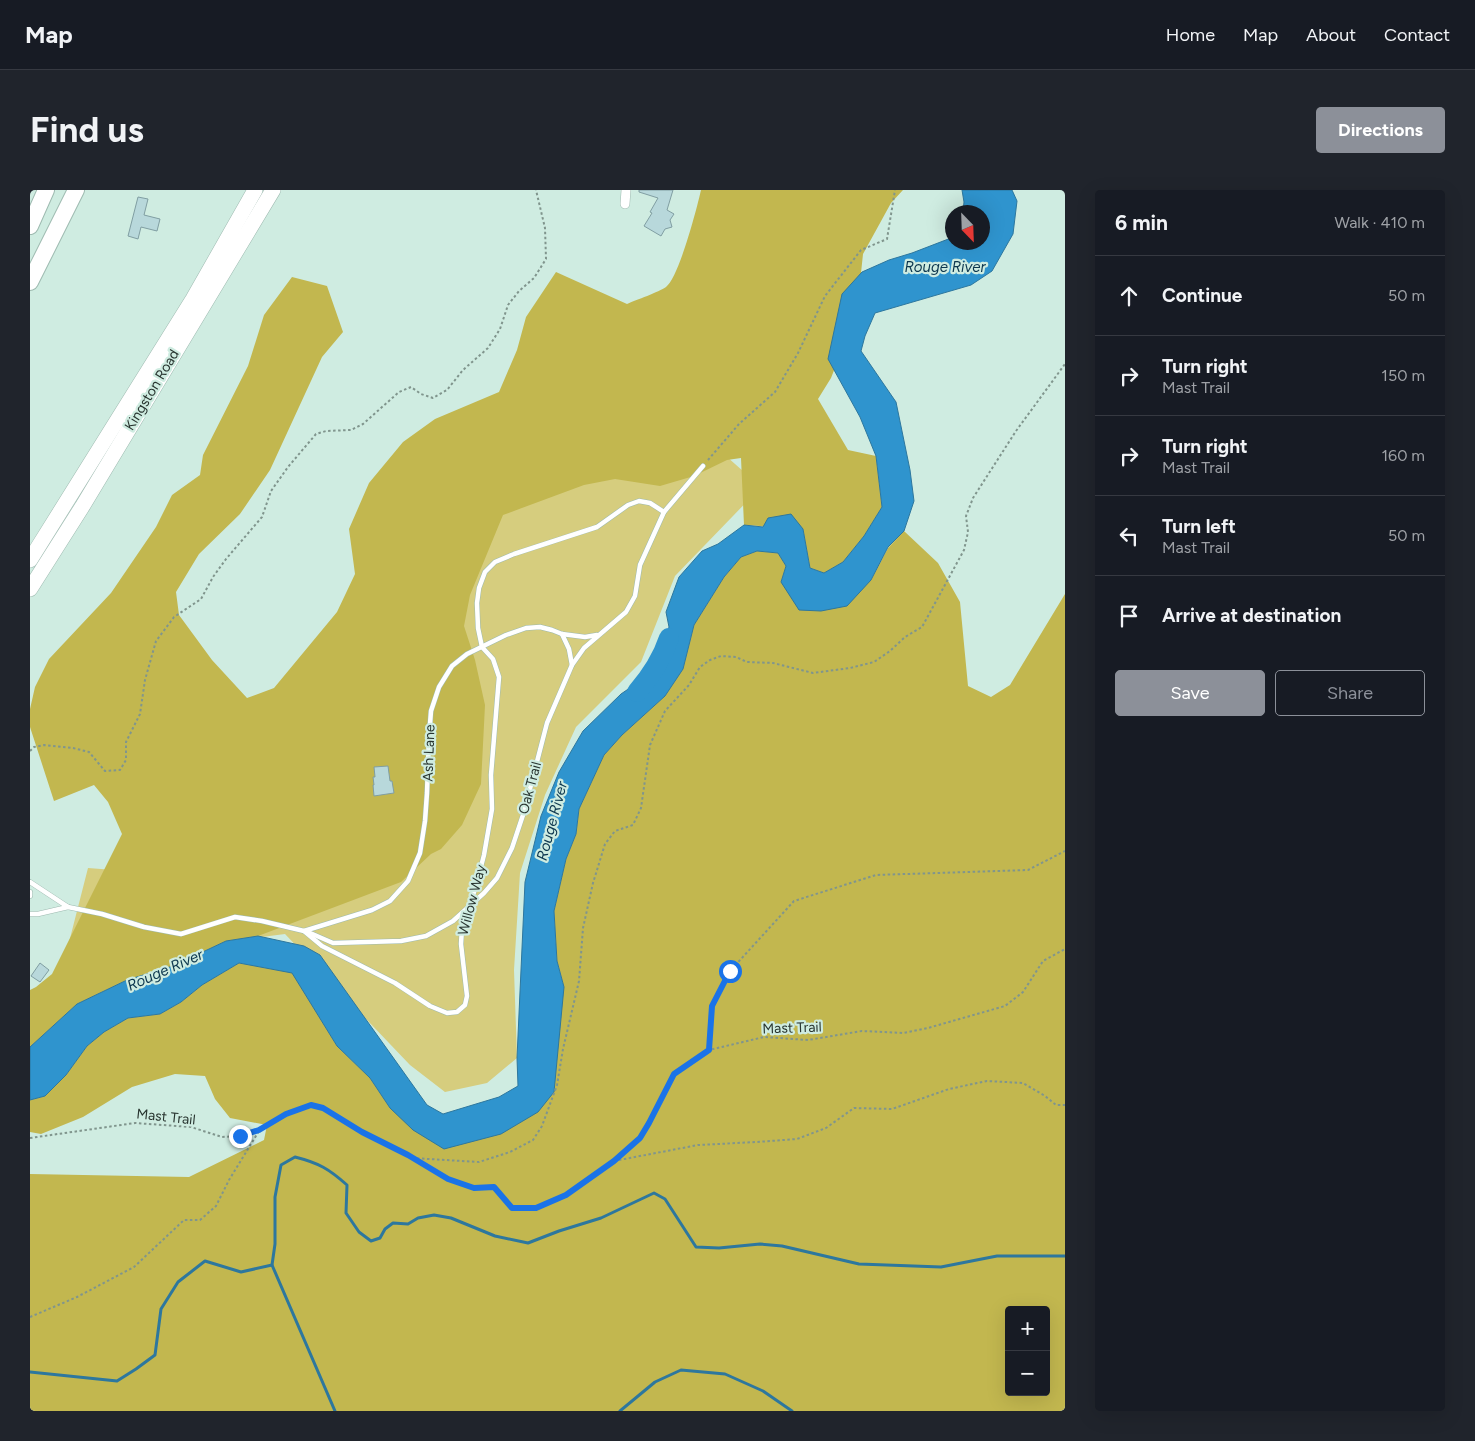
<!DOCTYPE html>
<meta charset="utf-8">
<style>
body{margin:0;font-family:Figtree,sans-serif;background:#20242c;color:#f1f3f6}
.controls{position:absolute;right:15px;bottom:15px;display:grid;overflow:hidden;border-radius:5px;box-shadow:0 5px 20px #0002}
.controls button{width:45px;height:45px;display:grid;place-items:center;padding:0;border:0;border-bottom:1px solid #363941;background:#171b24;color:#f1f3f6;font:25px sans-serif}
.compass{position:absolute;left:915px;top:15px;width:45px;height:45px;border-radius:50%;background:#171b24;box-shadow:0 5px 20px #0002;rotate:157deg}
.stop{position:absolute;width:15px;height:15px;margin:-11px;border:4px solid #1a73e8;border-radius:50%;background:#fff}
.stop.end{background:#1a73e8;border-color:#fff;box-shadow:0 1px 5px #0008}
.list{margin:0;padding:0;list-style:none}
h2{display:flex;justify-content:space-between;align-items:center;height:65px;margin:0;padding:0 20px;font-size:21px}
h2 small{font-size:16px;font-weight:400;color:#9ea1a6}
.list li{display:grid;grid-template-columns:32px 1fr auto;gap:15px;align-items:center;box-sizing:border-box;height:80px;padding:0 20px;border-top:1px solid #363941}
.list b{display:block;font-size:19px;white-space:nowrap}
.list p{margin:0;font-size:16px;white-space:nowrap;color:#9ea1a6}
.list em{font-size:16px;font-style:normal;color:#9ea1a6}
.actions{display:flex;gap:10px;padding:15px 20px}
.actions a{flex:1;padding:11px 0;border:1px solid #8c9099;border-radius:5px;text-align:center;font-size:18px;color:#8c9099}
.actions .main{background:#8c9099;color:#fff}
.icon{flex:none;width:28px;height:28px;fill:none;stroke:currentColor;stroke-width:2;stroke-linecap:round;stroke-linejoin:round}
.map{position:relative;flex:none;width:1035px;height:1221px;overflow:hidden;border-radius:5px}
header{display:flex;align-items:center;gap:30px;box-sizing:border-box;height:70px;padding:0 25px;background:#171b24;border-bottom:1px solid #363941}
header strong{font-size:24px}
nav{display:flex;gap:28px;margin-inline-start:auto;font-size:18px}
.intro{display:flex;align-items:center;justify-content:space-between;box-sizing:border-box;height:120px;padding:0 30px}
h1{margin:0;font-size:35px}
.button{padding:12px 22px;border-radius:5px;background:#8c9099;color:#fff;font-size:18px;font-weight:700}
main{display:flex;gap:30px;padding:0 30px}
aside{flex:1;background:#171b24;border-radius:5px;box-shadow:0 5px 20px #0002}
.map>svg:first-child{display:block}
.green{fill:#d6cd7e}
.forest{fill:#c2b74f;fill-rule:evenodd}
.water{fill:#2f94ce;stroke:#2d779e}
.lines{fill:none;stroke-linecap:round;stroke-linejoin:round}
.stream{stroke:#2d779e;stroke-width:3}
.river{stroke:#2f94ce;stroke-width:20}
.building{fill:#b8d8db;stroke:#809ea2}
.lane-casing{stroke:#9ebab0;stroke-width:5.5}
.street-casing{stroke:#9ebab0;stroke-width:10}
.primary-casing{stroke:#9ebab0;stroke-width:16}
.highway-casing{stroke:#9ebab0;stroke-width:18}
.path{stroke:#80958d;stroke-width:2;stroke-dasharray:2.5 2.5;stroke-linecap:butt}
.lane{stroke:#fff;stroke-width:4.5}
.street{stroke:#fff;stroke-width:9}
.primary{stroke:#fff;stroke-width:15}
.highway{stroke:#fff;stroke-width:16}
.route{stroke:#1a73e8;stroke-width:6}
.labels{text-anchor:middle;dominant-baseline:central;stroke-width:4.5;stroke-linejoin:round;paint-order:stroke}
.street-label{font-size:14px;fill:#28342f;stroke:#cfece1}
.water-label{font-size:15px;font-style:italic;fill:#0c364e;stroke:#cfece1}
</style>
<header>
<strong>Map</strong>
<nav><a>Home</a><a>Map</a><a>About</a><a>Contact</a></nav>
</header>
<div class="intro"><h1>Find us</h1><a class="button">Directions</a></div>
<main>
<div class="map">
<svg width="1035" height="1221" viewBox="0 0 1035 1221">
<rect width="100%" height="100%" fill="#cfece1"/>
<!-- green -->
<polygon class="green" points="670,243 731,297 645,386 611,472 546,537 515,605 490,683 484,780 487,868 457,893 415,902 380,875 255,744 170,755 24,811 58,678 161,686 460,317"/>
<!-- forest -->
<g class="forest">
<path d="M671,0H873L861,13L833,64L827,121L801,188L788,209L818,260L846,266L852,317L834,346L813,372L794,383L780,378L773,339L714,335L711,268L697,270L664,286L630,296L585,289L554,295L473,325L440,405L434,436L445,470L455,515L451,594L432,635L411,659L401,664L371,692L228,746L196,751L143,776L97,790L47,814L0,857V800L6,797L22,784L92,644L78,612L64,595L24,611L0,537V519L5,497L19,469L81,403L126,337L142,305L170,285L173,265L218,176L234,125L262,87L297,96L313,142L292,167L240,280L210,324L169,364L146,402L149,425L182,470L217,508L244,498L307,422L325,384L319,339L339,293L373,252L405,229L469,202L487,160L496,127L526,82L597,114C606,110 629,102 636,97C649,87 667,18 671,0Z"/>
<path d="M874,341L908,373L930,412L938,496L961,507L980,495L1035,404V1221H0V984L159,987L234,950L237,935L200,928L185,909L175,886L145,884L102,897L53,927L11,944L0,942V910L15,906L36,885L57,856L74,842L98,828L130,824L151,812L172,795L209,773L262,782L307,856L340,888L360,918L471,944L534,797L527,771L524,721L536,669L546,644L549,619L574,565L592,545L635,506L653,479L664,435L694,387L711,367L727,361L748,363L756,376L751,392L841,390L858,358ZM979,1120H1016V1202H979Z"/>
</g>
<!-- water -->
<polygon class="water" points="932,0 982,0 987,11 983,44 962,81 941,95 845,123 835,146 831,161 866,212 880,280 884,311 874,341 858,357 841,390 817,416 791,421 769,420 751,392 756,376 748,363 727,361 711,367 694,387 664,435 653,479 635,506 592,545 574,565 549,619 546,644 536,669 524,721 527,771 534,797 524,902 508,922 471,944 414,959 383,940 360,918 340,888 307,856 262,783 209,773 172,795 151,812 130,824 98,828 74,842 57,856 36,885 15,906 0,910 0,857 47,814 97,790 143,776 196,751 228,746 274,756 290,765 397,915 413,924 469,907 488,896 487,868 495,692 511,626 529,582 553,541 591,504 626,480 639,437 636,422 649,387 672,361 688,354 714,335 733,337 738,328 761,324 773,339 780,378 794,383 813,372 834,346 852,317 846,266 830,227 798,169 812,104 832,82 859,70 882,63 921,48 922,46 922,52 952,52 952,22 933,22 934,12"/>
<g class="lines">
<!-- stream -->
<g class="stream">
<polyline points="242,1075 305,1221"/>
<path d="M0,1182L87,1191L106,1179L125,1165L131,1119L148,1092L175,1071L211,1082L242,1075L245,1054V1007L251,975L265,967C289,973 299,979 317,995L316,1023L329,1042L341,1051L350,1048L355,1039L363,1033L378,1034L388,1028L404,1025L421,1028L465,1046L498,1053L529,1041L571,1028L624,1003L635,1009L666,1057L689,1058L730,1054L752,1056L829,1074L911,1077L967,1066H1035"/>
<polyline points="590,1221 625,1192 651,1180 695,1184 733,1201 762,1221"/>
</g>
<!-- river -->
<path class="river" d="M607,502C621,486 632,469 639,448"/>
</g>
<!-- building -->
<g class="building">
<polygon points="609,0 643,0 637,20 644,24 640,30 642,37 635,39 631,46 614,36 622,23 620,22 628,8 609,2"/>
<polygon points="108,7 118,9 114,25 130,29 127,41 111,37 108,49 98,46"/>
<polygon points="358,576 360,591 362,591 364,603 344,606 343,595 344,595 343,587 345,587 344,577"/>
<polygon points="10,773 19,780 10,792 1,786"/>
</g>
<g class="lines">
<defs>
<g id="lane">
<polyline points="532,444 539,459 542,475"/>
<polyline points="0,692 38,717 8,724 0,724"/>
<polyline points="0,702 0,706"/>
<polyline points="38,717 72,724 114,737 151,744 205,727 232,731 274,741 292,756 365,793 400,816 417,823 427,822 435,815 437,806 431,754 432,738 446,696 454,665 462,619 461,585 469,487 463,469 452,457 448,438 447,413 449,398 455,382 465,372 484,364 567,337 598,315 609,311 620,313 634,322"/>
<polyline points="274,741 342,720 360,711 378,691 390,663 395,631 397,603 399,547 401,521 409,497 422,476 437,464 476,445 496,438 510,437 522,440 532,444 555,447 567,445"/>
<polyline points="280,743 303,753 371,751 396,746 423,731 454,703 467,688 482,658 494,622 517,533 542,475 554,458 596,422 605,406 610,375 634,322 673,276"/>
</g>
<polyline id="street" points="595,14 596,0"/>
<g id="primary">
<polyline points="0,370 163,109 225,0"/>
<polyline points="0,399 52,317 243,0"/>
</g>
<g id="highway">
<polyline points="0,36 16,0"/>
<polyline points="0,92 46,0"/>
</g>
</defs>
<!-- lane casing -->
<use href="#lane" class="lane-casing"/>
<!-- street casing -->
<use href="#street" class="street-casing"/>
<!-- primary casing -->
<use href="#primary" class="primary-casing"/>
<!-- highway casing -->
<use href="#highway" class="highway-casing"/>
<!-- path -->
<g class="path">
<polyline points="678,270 709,234 745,202 768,163 795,106 831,60 857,49 865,0"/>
<polyline points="0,561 4,557 14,555 43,558 59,562 75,581 90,580 96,570 96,552 110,524 115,490 126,451 144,427 171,409 183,387 196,369 232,327 241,301 258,277 286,244 296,241 321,240 333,234 369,202 381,197 391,204 403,208 417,200 433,180 458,158 470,139 478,115 489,101 504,88 516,69 515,38 506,0"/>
<polyline points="679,859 682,816 700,781 764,711 846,685 998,680 1035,661"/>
<polyline points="0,948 105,933 161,937 192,947 209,946 229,941 256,924 281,915 293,919 332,943 378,965 418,989 444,998 464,997 482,1018 506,1018 536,1005 584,971 610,948 619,933 645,884 679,860 734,847 778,850 832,841 873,843 898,838 975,816 993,802 1013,771 1035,759"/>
<polyline points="382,968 449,972 480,962 503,950 512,936 527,895 533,859 549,791 553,738 563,693 575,654 585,641 603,635 611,618 620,555 635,521 659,495 670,477 680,470 691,466 706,467 717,472 743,473 783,483 820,478 844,472 860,461 875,447 892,437 934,360 938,342 936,326 943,308 986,241 1035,174"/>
<polyline points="584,971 668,955 727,952 767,949 796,938 824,918 862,919 919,899 957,891 993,893 1015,906 1026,915 1035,915"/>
<polyline points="0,1127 47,1107 104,1077 154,1030 170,1030 186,1016 199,990 229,941"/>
</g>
<!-- lane -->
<use href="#lane" class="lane"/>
<!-- street -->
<use href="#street" class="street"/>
<!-- primary -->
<use href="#primary" class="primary"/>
<!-- highway -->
<use href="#highway" class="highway"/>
</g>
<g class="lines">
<!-- route -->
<polyline class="route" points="210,946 229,940 256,924 281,915 293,918 332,942 378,965 418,989 444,998 464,997 482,1018 506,1018 536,1005 584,971 610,948 619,933 644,884 679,860 682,816 700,781"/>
</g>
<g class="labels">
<!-- street labels -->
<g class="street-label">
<text transform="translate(122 200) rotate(-59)">Kingston Road</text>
<text transform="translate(399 563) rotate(-88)">Ash Lane</text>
<text transform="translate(500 598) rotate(-75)">Oak Trail</text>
<text transform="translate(442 710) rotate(-75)">Willow Way</text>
<text transform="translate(762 838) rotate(-2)">Mast Trail</text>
<text transform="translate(136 927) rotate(6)">Mast Trail</text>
</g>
<!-- water labels -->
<g class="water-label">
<text x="915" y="77">Rouge River</text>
<text transform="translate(522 631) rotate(-75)">Rouge River</text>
<text transform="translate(135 780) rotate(-24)">Rouge River</text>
</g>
</g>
</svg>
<div class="controls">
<button>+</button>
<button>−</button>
</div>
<svg class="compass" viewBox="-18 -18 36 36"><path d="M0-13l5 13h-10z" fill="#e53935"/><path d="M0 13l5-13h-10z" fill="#9ea1a6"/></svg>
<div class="stop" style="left:700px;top:781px"></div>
<div class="stop end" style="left:210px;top:946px"></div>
</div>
<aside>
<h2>6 min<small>Walk · 410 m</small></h2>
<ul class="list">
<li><svg class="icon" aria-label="ahead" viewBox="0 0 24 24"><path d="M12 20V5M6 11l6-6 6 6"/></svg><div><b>Continue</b></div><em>50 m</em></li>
<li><svg class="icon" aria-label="right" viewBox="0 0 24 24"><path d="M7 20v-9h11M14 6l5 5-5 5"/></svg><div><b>Turn right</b><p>Mast Trail</p></div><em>150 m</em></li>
<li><svg class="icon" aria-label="right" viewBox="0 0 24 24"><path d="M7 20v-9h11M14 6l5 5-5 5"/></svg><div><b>Turn right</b><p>Mast Trail</p></div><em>160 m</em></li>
<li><svg class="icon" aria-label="left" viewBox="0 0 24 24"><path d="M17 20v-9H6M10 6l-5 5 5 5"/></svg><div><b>Turn left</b><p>Mast Trail</p></div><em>50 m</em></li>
<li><svg class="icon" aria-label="arrive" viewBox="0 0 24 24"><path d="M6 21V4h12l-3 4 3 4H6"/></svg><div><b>Arrive at destination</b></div></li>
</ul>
<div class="actions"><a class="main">Save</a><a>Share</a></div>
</aside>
</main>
